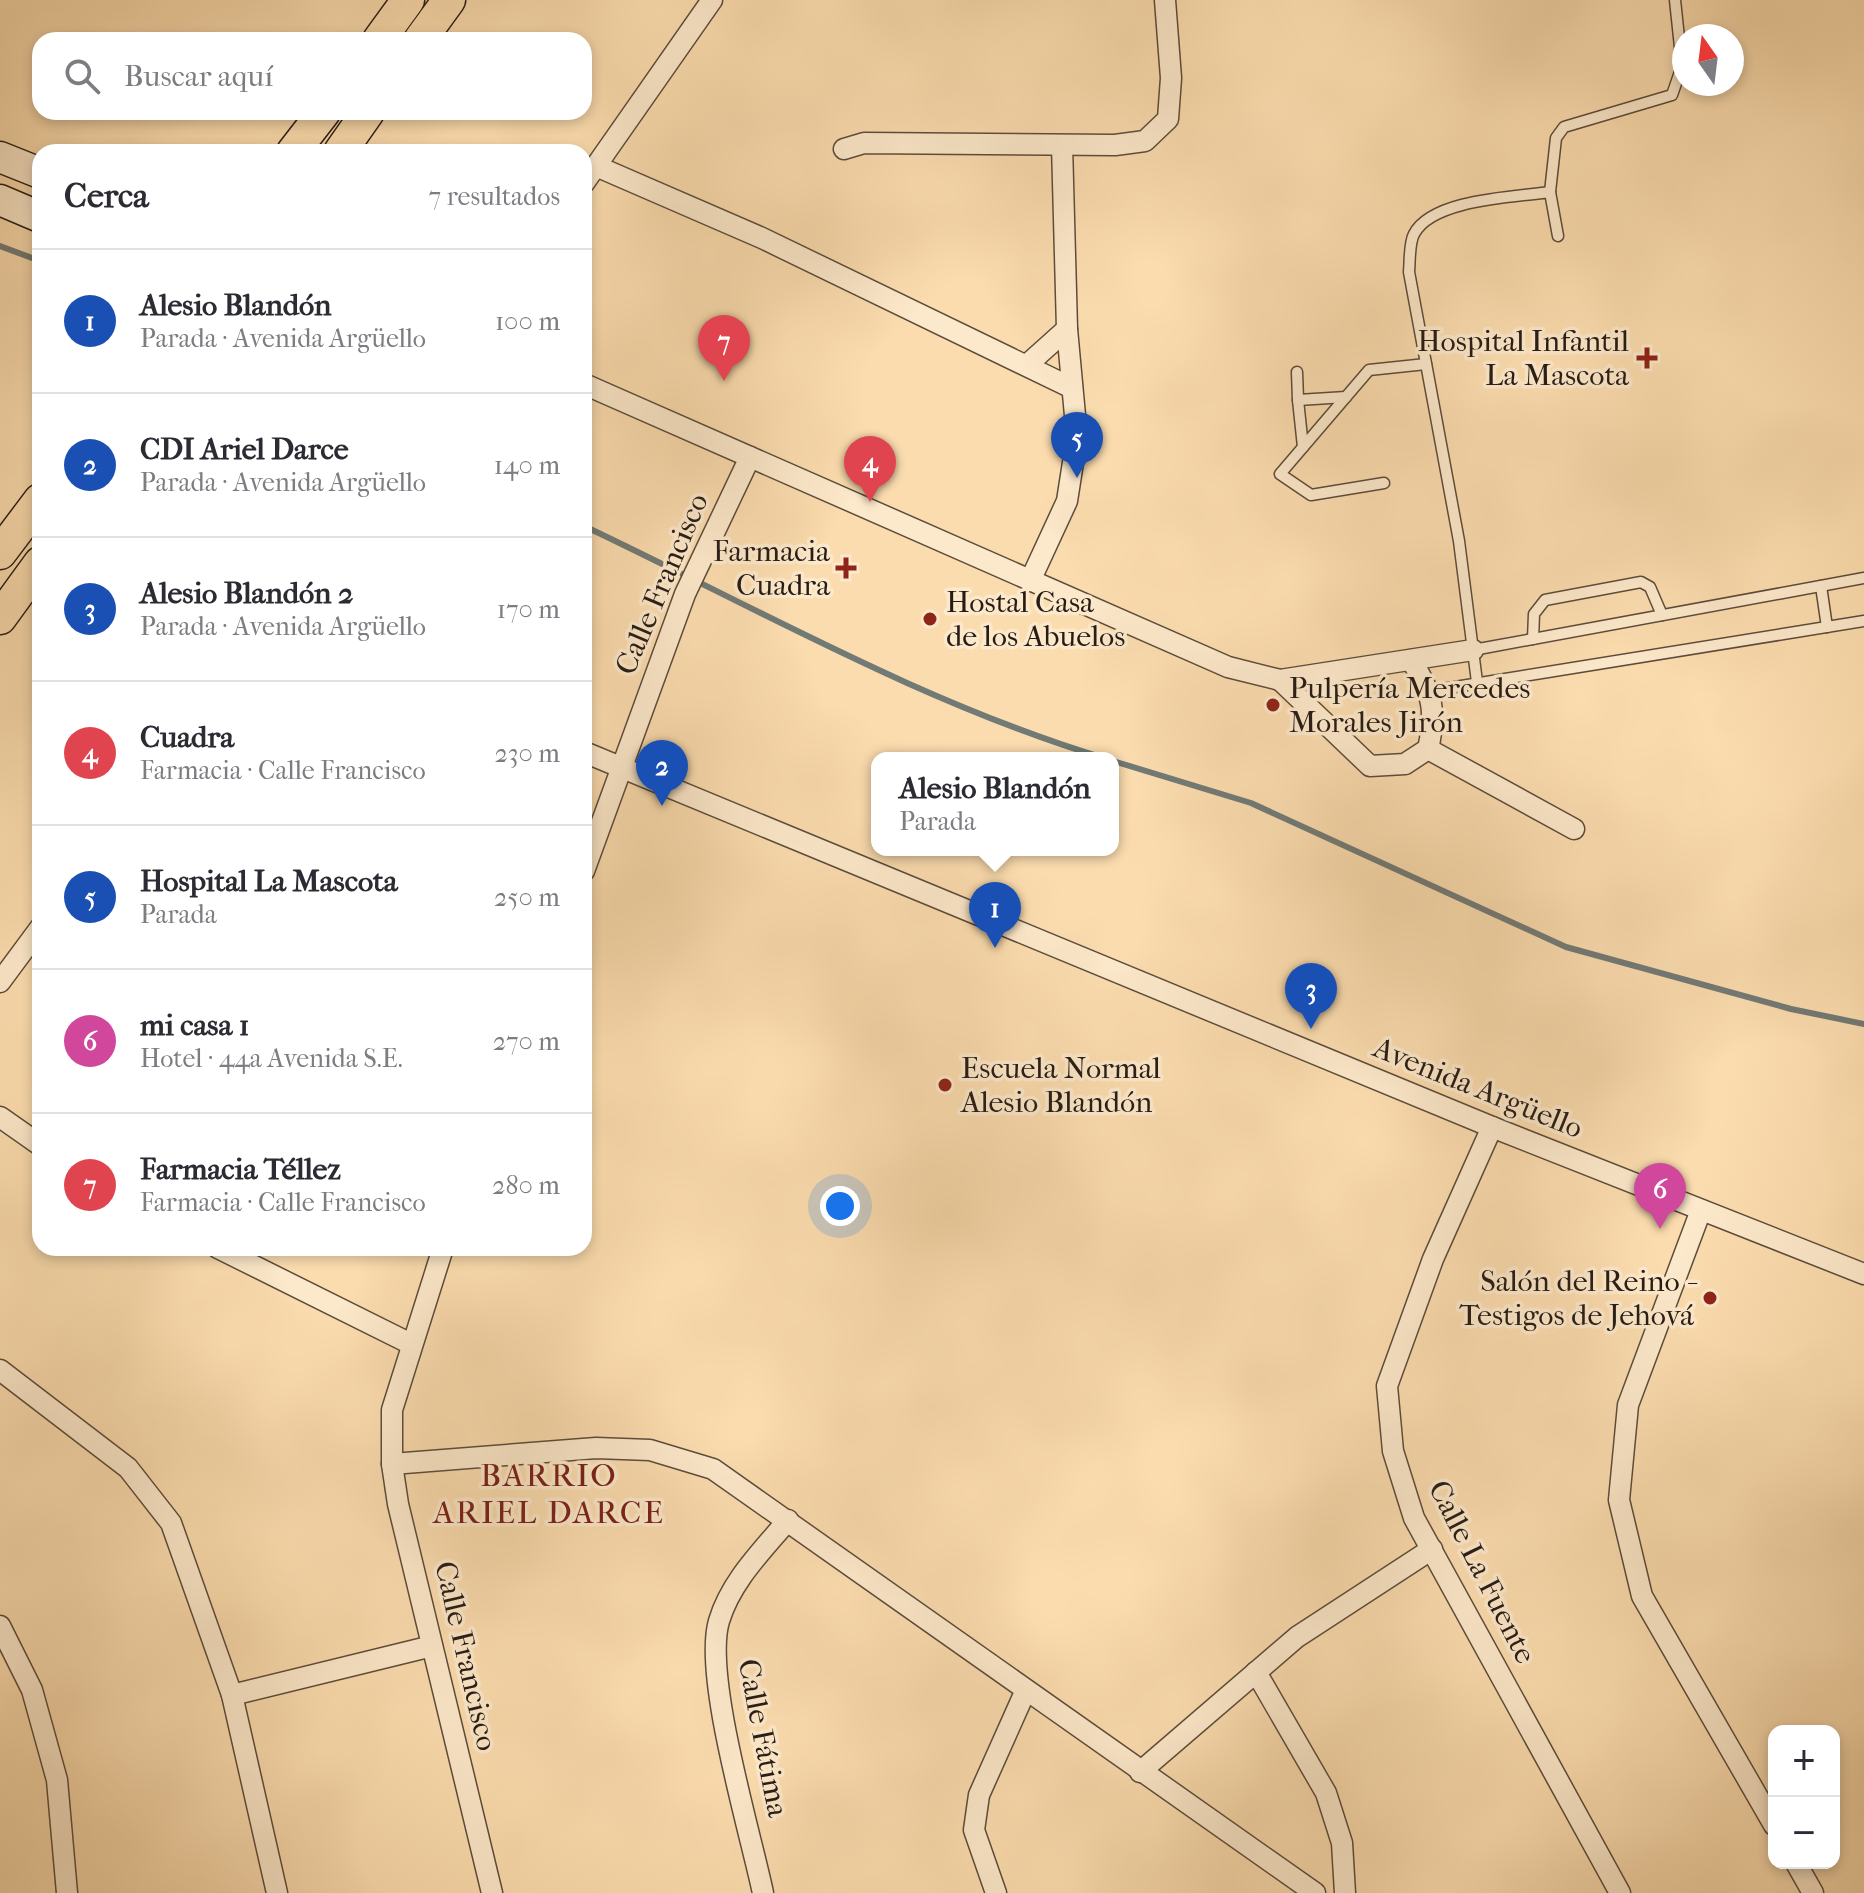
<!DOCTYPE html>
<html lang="es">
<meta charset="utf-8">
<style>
body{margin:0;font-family:"IM FELL French Canon",serif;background:#f7f7f7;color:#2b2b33}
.controls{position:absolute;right:24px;bottom:24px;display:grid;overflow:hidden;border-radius:16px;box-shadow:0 4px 12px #0003}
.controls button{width:72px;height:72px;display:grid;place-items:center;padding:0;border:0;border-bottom:2px solid #e1e1e2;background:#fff;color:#2b2b33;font:40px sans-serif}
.compass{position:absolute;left:1672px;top:24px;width:72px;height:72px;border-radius:50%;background:#fff;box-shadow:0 4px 12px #0003;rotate:346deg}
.you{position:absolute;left:840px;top:1206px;width:28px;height:28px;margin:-20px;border:6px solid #fff;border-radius:50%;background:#1a73e8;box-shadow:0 0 0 12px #1a73e833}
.badge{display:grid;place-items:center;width:52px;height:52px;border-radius:50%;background:#db2777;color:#fff;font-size:26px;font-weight:700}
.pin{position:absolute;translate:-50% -66px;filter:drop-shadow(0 2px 4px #0008)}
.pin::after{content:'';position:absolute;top:42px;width:28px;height:24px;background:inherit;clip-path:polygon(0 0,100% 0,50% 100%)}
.popup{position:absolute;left:871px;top:752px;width:248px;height:104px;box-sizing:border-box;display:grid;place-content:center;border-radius:16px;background:#fff;filter:drop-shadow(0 2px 6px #0005);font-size:26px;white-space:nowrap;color:#7c7c81}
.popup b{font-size:30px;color:#2b2b33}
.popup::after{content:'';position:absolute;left:50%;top:100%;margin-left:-16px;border:16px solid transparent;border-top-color:#fff}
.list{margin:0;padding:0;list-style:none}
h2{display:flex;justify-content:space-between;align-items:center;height:104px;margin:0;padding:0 32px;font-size:34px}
h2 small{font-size:26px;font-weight:400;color:#7c7c81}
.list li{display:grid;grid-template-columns:52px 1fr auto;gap:24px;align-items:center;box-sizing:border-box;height:144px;padding:0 32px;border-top:2px solid #e1e1e2}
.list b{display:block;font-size:30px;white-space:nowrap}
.list p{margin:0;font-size:26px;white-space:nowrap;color:#7c7c81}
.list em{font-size:26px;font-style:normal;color:#7c7c81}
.icon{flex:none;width:44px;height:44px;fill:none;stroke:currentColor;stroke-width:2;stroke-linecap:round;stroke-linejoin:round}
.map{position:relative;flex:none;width:1864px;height:1893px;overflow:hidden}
.search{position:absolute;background:#fff;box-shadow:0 4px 12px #0003;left:32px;top:32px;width:560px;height:88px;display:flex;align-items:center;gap:20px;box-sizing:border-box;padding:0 28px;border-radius:24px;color:#7c7c81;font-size:30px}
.panel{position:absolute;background:#fff;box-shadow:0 4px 12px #0003;left:32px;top:144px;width:560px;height:1112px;border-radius:24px}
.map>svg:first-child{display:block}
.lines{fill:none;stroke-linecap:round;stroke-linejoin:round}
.stream{stroke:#727a76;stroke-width:6}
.service-casing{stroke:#5c4c3b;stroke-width:13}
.minor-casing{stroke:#5c4c3b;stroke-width:23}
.secondary-casing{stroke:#271c15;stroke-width:33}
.primary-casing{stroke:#271c15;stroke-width:35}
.service{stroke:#fce8ca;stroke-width:10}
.minor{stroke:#fce8ca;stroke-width:20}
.secondary{stroke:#fce8ca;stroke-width:30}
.primary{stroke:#fbdcae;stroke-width:32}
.poi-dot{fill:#8f2418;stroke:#fce8ca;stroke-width:3}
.labels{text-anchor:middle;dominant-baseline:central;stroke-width:7;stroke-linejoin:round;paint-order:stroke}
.poi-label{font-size:30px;fill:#271c15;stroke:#fce8ca;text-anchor:end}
.street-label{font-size:30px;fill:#271c15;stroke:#fce8ca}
.neighbourhood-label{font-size:32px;letter-spacing:2px;fill:#7a1f14;stroke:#fce8ca}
</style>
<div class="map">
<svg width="1864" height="1893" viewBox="0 0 1864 1893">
<rect width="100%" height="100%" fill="#fbdcae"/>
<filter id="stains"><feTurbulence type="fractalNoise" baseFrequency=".0025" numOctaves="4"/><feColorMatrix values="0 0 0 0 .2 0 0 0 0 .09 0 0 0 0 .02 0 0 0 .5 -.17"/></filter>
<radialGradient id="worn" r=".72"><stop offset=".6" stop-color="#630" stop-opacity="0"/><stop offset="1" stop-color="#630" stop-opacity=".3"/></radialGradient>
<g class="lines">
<!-- stream -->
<g class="stream">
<polyline points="0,246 40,261"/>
<path d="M584,526C755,607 922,703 1104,758"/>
<polyline points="1113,761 1251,803 1566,947 1791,1009 1864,1024"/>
</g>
<defs>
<g id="service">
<polyline points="1550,192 1556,138 1564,127 1672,95 1682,66 1675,0"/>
<polyline points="1297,372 1298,400 1346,397"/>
<polyline points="1298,400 1303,447"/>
<polyline points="1384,483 1311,495 1280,474 1369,370 1426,364"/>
<polyline points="1821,586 1827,627"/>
<polyline points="1533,639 1534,614 1545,600 1641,582 1650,587 1662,615"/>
<polyline points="1473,650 1864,578"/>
<path d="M1477,682L1459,541L1409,272C1410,261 1409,243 1414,234C1432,199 1515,197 1550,192L1558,236"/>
<polyline points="1430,691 1864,621"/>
</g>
<g id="minor">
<polyline points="844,149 864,143 1115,145 1145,141 1168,119 1171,78 1165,0"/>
<polyline points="596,166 762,238 1072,388"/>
<polyline points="584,183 712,0"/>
<polyline points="1028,364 1067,329"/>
<polyline points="584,384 1228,667 1280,680 1473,650"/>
<polyline points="1030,581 1067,501 1077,437 1067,329 1062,145"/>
<path d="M1280,680L1370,766L1405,764L1428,749C1437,710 1432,693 1411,660"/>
<polyline points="1428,749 1574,829"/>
<polyline points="584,752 1492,1127 1864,1274"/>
<polyline points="584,871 685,594 750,457"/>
<polyline points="0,982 40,928"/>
<polyline points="0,1117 40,1145"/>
<polyline points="1492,1127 1433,1259 1387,1386 1393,1451 1414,1518 1620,1893"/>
<polyline points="1701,1210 1628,1405 1619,1500 1642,1596 1774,1825"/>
<polyline points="218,1248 411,1344"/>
<polyline points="443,1248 392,1410 392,1464 398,1504 492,1893"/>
<polyline points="0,1370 128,1468 171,1523 232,1695 277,1893"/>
<polyline points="392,1464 596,1448 650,1450 713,1469 1315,1893"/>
<polyline points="0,1626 32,1690 57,1780 67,1893"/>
<polyline points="1256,1672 1326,1793 1342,1843 1345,1893"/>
<polyline points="232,1695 432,1646"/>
<polyline points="1140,1772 1297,1637 1432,1549"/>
<polyline points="1796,1863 1813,1893"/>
<path d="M763,1893C750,1831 703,1675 719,1621C731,1581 762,1551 788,1520"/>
<polyline points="996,1893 974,1830 979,1795 1025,1692"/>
</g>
<g id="secondary">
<polyline points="0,157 40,173"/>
<polyline points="0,200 40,217"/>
</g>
<g id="primary">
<polyline points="379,40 408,0"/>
<polyline points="420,40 449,0"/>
<polyline points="293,152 324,112"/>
<polyline points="340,152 368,112"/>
<polyline points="0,553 40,500"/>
<polyline points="0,618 40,563"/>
</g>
</defs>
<!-- service casing -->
<use href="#service" class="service-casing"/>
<!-- minor casing -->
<use href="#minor" class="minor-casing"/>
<!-- secondary casing -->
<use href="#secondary" class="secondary-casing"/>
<!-- primary casing -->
<use href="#primary" class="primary-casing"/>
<!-- service -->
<use href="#service" class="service"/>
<!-- minor -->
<use href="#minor" class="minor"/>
<!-- secondary -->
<use href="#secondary" class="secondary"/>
<!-- primary -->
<use href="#primary" class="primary"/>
</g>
<!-- markers -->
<g class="poi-dot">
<path d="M1643 346h8v8h8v8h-8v8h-8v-8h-8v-8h8z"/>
<path d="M842 556h8v8h8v8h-8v8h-8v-8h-8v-8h8z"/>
<circle cx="930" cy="619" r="8"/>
<circle cx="1273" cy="705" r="8"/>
<circle cx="945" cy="1085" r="8"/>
<circle cx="1710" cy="1298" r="8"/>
</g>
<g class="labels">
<!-- poi labels -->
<g class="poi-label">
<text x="1629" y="341">Hospital Infantil<tspan x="1629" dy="34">La Mascota</tspan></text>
<text x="830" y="551">Farmacia<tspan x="830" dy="34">Cuadra</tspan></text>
<text x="946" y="602" text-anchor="start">Hostal Casa<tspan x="946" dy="34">de los Abuelos</tspan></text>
<text x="1289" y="688" text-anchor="start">Pulpería Mercedes<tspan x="1289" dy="34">Morales Jirón</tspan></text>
<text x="961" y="1068" text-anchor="start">Escuela Normal<tspan x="961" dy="34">Alesio Blandón</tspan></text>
<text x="1694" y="1281">Salón del Reino -<tspan x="1694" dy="34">Testigos de Jehová</tspan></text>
</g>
<!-- street labels -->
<g class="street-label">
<text transform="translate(662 584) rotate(-67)">Calle Francisco</text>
<text transform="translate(1478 1088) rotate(22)">Avenida Argüello</text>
<text transform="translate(1482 1572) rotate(63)">Calle La Fuente</text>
<text transform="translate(466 1656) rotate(77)">Calle Francisco</text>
<text transform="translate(763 1738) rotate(79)">Calle Fátima</text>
</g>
<!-- neighbourhood labels -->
<g class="neighbourhood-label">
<text x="549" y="1475">BARRIO<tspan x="549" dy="37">ARIEL DARCE</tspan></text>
</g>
</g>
<rect width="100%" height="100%" filter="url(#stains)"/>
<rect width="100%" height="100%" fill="url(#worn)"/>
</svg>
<div class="controls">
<button>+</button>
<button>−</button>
</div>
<svg class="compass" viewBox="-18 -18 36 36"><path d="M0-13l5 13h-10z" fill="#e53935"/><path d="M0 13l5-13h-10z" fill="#7c7c81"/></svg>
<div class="you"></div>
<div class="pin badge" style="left:995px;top:948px;background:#1a4fb4">1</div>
<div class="popup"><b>Alesio Blandón</b>Parada</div>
<div class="pin badge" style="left:662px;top:806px;background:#1a4fb4">2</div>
<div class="pin badge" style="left:1311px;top:1029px;background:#1a4fb4">3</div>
<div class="pin badge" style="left:870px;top:502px;background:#e0444e">4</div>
<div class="pin badge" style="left:1077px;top:478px;background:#1a4fb4">5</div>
<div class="pin badge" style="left:1660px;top:1229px;background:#d1479c">6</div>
<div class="pin badge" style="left:724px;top:381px;background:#e0444e">7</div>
<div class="search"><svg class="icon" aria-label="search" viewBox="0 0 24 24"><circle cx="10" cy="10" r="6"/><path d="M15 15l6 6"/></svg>Buscar aquí</div>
<section class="panel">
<h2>Cerca<small>7 resultados</small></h2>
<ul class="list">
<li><span class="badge" style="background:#1a4fb4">1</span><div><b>Alesio Blandón</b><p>Parada · Avenida Argüello</p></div><em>100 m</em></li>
<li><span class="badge" style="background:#1a4fb4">2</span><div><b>CDI Ariel Darce</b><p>Parada · Avenida Argüello</p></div><em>140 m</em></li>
<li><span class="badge" style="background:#1a4fb4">3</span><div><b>Alesio Blandón 2</b><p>Parada · Avenida Argüello</p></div><em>170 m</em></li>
<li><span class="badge" style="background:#e0444e">4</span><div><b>Cuadra</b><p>Farmacia · Calle Francisco</p></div><em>230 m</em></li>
<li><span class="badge" style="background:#1a4fb4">5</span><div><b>Hospital La Mascota</b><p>Parada</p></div><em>250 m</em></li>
<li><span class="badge" style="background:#d1479c">6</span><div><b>mi casa 1</b><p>Hotel · 44a Avenida S.E.</p></div><em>270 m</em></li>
<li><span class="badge" style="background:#e0444e">7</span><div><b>Farmacia Téllez</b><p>Farmacia · Calle Francisco</p></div><em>280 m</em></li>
</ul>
</section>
</div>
